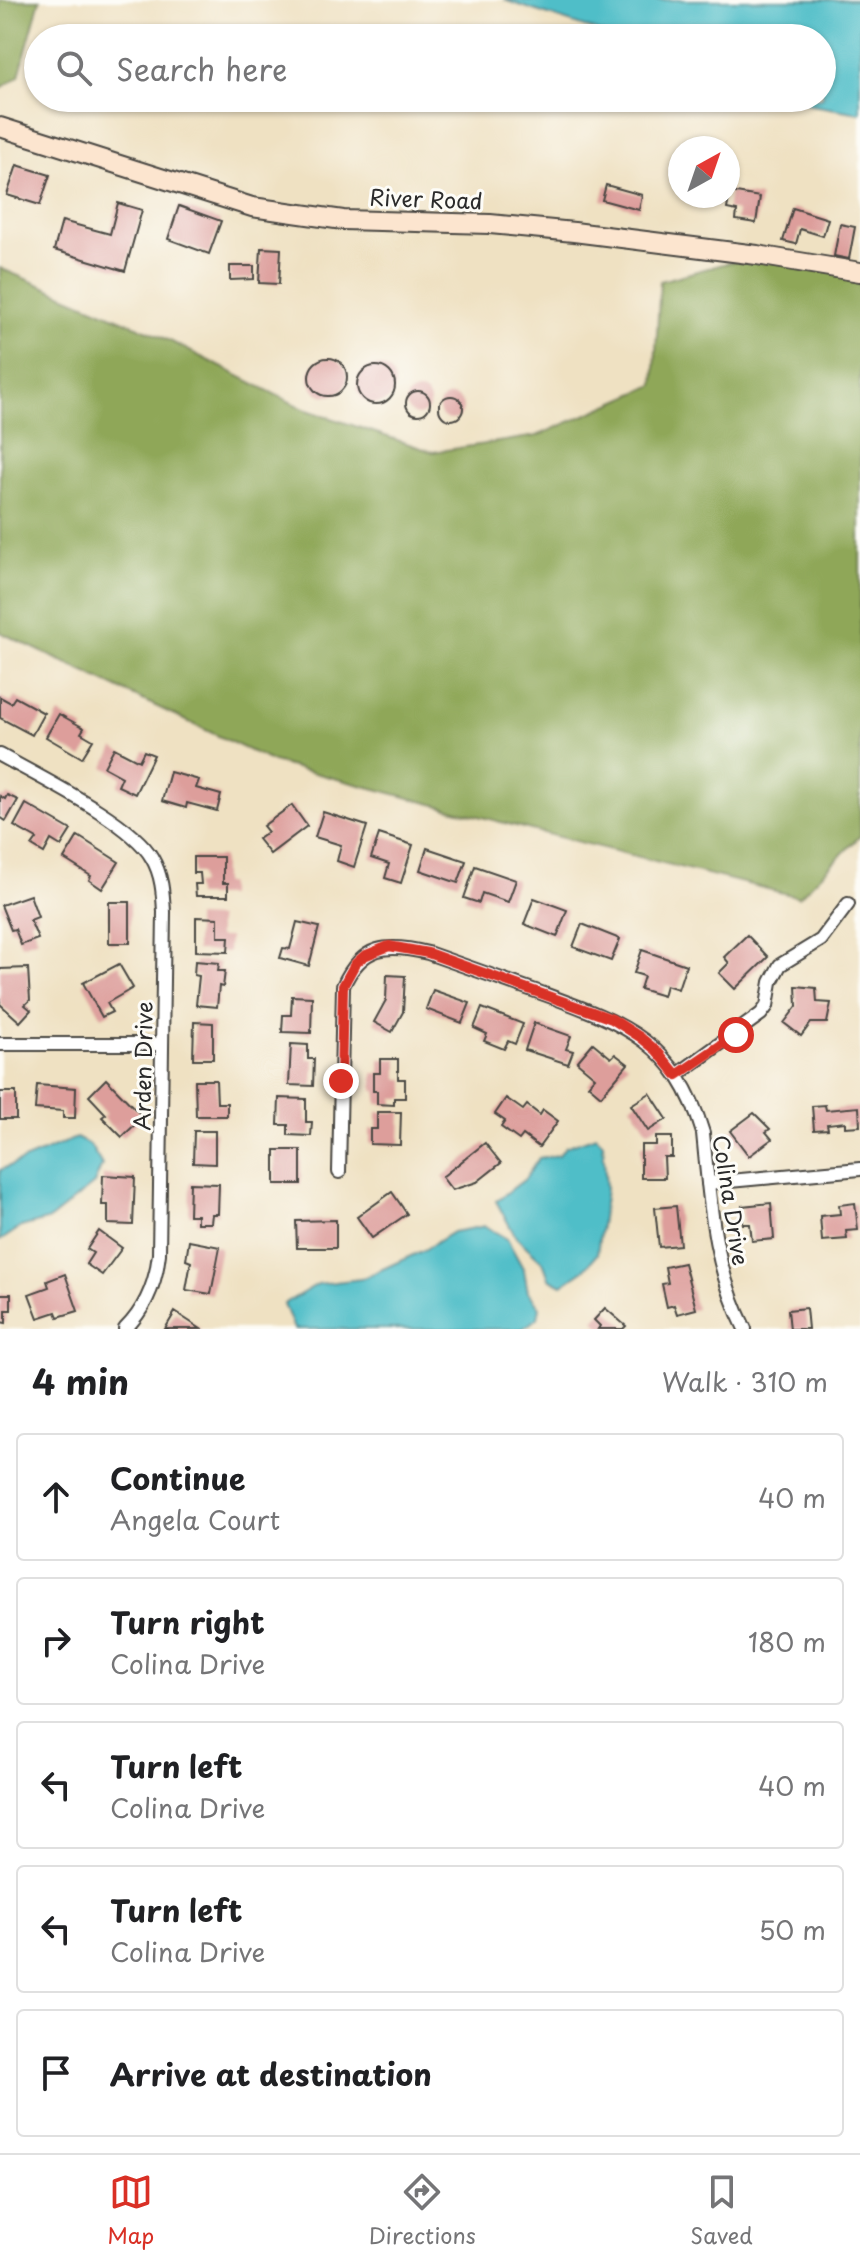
<!DOCTYPE html>
<meta charset="utf-8">
<style>
body{margin:0;font-family:"Playpen Sans",sans-serif;background:#f2f2f2;color:#202124}
.compass{position:absolute;left:668px;top:136px;width:72px;height:72px;border-radius:50%;background:#fff;box-shadow:0 2px 6px #0004;rotate:40deg}
.stop{position:absolute;width:24px;height:24px;margin:-18px;border:6px solid #d93025;border-radius:50%;background:#fff}
.stop.end{background:#d93025;border-color:#fff;box-shadow:0 2px 8px #0008}
.list{margin:0;padding:0;list-style:none}
h2{display:flex;justify-content:space-between;align-items:center;height:104px;margin:0;padding:0 32px;font-size:34px}
h2 small{font-size:26px;font-weight:400;color:#757577}
.list li{display:grid;grid-template-columns:52px 1fr auto;gap:24px;align-items:center;box-sizing:border-box;height:128px;margin:0 16px 16px;padding:0 16px;border:2px solid #e0e0e0;border-radius:8px}
.list b{display:block;font-size:30px;white-space:nowrap}
.list p{margin:0;font-size:26px;white-space:nowrap;color:#757577}
.list em{font-size:26px;font-style:normal;color:#757577}
.icon{flex:none;width:44px;height:44px;fill:none;stroke:currentColor;stroke-width:2;stroke-linecap:round;stroke-linejoin:round}
.map{position:relative;flex:none;width:860px;height:1329px;overflow:hidden}
.search{position:absolute;background:#fff;box-shadow:0 2px 6px #0004;left:24px;right:24px;top:24px;height:88px;display:flex;align-items:center;gap:20px;box-sizing:border-box;padding:0 28px;border-radius:44px;color:#757577;font-size:30px}
.sheet{height:824px;background:#fff}
nav{display:flex;justify-content:space-around;align-items:center;box-sizing:border-box;height:112px;border-top:2px solid #e0e0e0;background:#fff;font-size:22px;color:#757577}
nav a{display:grid;justify-items:center;gap:4px}
nav .on{color:#d93025}
.map>svg:first-child{display:block}
.forest{fill:#8fa759;stroke:#5d6942;stroke-width:2}
.water{fill:#50bec8;stroke:#3e747a;stroke-width:2}
.building{fill:#dd9e9b}
.lines{fill:none;stroke-linecap:round;stroke-linejoin:round}
.street-casing{stroke:#484642;stroke-width:16}
.secondary-casing{stroke:#484642;stroke-width:22}
.street{stroke:#fff;stroke-width:12}
.secondary{stroke:#fce5cf;stroke-width:18}
.route{stroke:#d93025;stroke-width:10}
.labels{text-anchor:middle;dominant-baseline:central;stroke-width:6;stroke-linejoin:round;paint-order:stroke}
.street-label{font-size:22px;fill:#2b2b2b;stroke:#fdfcf7}
</style>
<div class="map">
<svg width="860" height="1329" viewBox="0 0 860 1329">
<rect width="100%" height="100%" fill="#fdfcf7"/>
<filter id="ink" filterUnits="userSpaceOnUse"><feTurbulence type="fractalNoise" baseFrequency=".0125" numOctaves="2"/><feDisplacementMap in="SourceGraphic" scale="16" xChannelSelector="R" yChannelSelector="G"/><feConvolveMatrix kernelMatrix="1 2 1 2 8 2 1 2 1" color-interpolation-filters="sRGB"/></filter>
<filter id="wash" filterUnits="userSpaceOnUse"><feTurbulence type="fractalNoise" baseFrequency=".006" numOctaves="4" result="noise"/><feDisplacementMap in="SourceGraphic" scale="32" xChannelSelector="R" yChannelSelector="G"/><feGaussianBlur stdDeviation="1.8" result="paint"/><feColorMatrix in="noise" values="0 0 0 0 0 0 0 0 0 0 0 0 0 0 0 0 0 1.4 0 .05"/><feComposite in="paint" operator="in"/></filter>
<g filter="url(#wash)">
<rect width="100%" height="100%" fill="#efe1c2"/>
<!-- forest -->
<g class="forest">
<polygon points="0,0 40,0 19,76 0,89"/>
<polygon points="757,255 860,272 860,836 799,897 531,830 273,762 0,632 0,268 160,336 304,409 433,452 537,436 654,385 660,281"/>
</g>
<!-- water -->
<g class="water">
<polygon points="504,0 860,0 860,113 811,105 793,98 822,98 822,38 617,38"/>
<polygon points="596,1136 603,1143 606,1189 597,1254 584,1270 562,1285 549,1278 543,1262 516,1237 496,1201 525,1179 539,1158 559,1155 565,1147"/>
<polygon points="76,1138 90,1145 102,1165 94,1184 50,1219 21,1227 0,1241 0,1170"/>
<polygon points="485,1226 507,1239 524,1270 528,1292 540,1307 538,1318 522,1329 294,1329 284,1304 318,1284 361,1279 424,1250 453,1232"/>
</g>
<g id="blocks">
<!-- building -->
<g class="building">
<polygon points="17,165 50,175 40,205 7,195"/>
<polygon points="606,185 642,195 639,210 602,200"/>
<polygon points="730,192 760,197 756,223 736,220 737,211 727,209"/>
<polygon points="118,203 142,210 125,271 54,250 62,221 110,234"/>
<polygon points="179,206 221,221 209,254 168,239"/>
<polygon points="793,208 828,219 823,236 800,229 796,244 783,241"/>
<polygon points="840,224 855,227 849,259 834,256"/>
<polygon points="261,248 281,249 279,284 259,283"/>
<polygon points="230,266 254,266 254,279 230,280"/>
<circle cx="328" cy="377" r="19"/>
<circle cx="376" cy="385" r="19"/>
<circle cx="418" cy="403" r="12"/>
<circle cx="451" cy="408" r="12"/>
<polygon points="0,697 11,703 15,697 44,713 32,735 0,718"/>
<polygon points="59,714 84,728 81,733 93,740 82,758 46,737"/>
<polygon points="114,748 139,761 144,751 154,755 135,794 118,786 122,777 104,767"/>
<polygon points="170,772 199,780 196,788 221,795 217,811 187,803 186,808 162,801"/>
<polygon points="7,795 18,800 6,821 0,817 0,796 5,799"/>
<polygon points="26,804 71,830 61,846 51,840 44,853 32,846 37,839 14,826"/>
<polygon points="292,805 307,826 270,854 258,839 268,832 263,826"/>
<polygon points="323,812 367,826 354,867 337,861 341,845 315,837"/>
<polygon points="379,834 413,845 401,883 385,878 389,864 371,858"/>
<polygon points="78,836 119,862 102,889 89,880 91,876 64,859"/>
<polygon points="427,848 466,861 458,883 420,870"/>
<polygon points="193,857 223,857 223,883 228,883 228,896 196,896 195,884 201,884 200,873 193,873"/>
<polygon points="475,866 516,880 508,902 482,893 479,903 464,898"/>
<polygon points="30,895 38,917 30,920 38,939 21,945 15,929 11,930 1,905"/>
<polygon points="534,898 567,910 557,937 524,924"/>
<rect x="109" y="902" width="21" height="41"/>
<polygon points="196,917 218,918 218,937 229,937 228,952 196,951"/>
<polygon points="297,922 319,927 309,966 280,958 283,948 290,949"/>
<polygon points="582,924 620,939 611,961 573,947"/>
<polygon points="747,935 768,957 735,989 719,973 729,963 724,957"/>
<polygon points="642,950 686,965 678,989 666,985 663,996 640,989 644,976 634,973"/>
<polygon points="195,961 219,963 218,971 225,971 223,987 219,986 217,1007 196,1005 199,976 194,975"/>
<polygon points="119,964 133,988 107,1003 112,1012 102,1017 83,983"/>
<polygon points="28,968 30,1000 25,1005 31,1010 20,1022 0,1004 0,969"/>
<polygon points="387,975 405,976 403,1012 392,1032 374,1022 386,1000"/>
<polygon points="796,986 816,988 817,1002 831,1003 827,1023 811,1023 801,1036 784,1023 797,1006"/>
<polygon points="433,990 470,1003 462,1023 426,1009"/>
<polygon points="292,996 312,997 311,1033 282,1032 283,1015 291,1015"/>
<polygon points="482,1008 523,1024 515,1044 508,1041 504,1049 484,1041 487,1034 474,1028"/>
<polygon points="194,1022 213,1023 213,1059 193,1059"/>
<polygon points="534,1023 571,1036 566,1049 573,1051 568,1064 525,1050"/>
<polygon points="593,1043 611,1058 615,1054 628,1064 601,1096 588,1085 595,1077 577,1062"/>
<polygon points="291,1044 308,1045 308,1059 314,1059 313,1086 289,1085"/>
<polygon points="380,1059 398,1059 398,1079 405,1079 405,1098 394,1098 394,1105 377,1104 377,1091 373,1091 373,1073 380,1073"/>
<polygon points="106,1079 143,1117 122,1137 102,1117 106,1114 89,1096"/>
<polygon points="195,1080 216,1080 217,1103 227,1103 227,1116 196,1116"/>
<polygon points="37,1085 76,1088 75,1118 63,1118 63,1111 35,1109"/>
<rect x="0" y="1092" width="16" height="27"/>
<polygon points="650,1093 667,1119 648,1131 631,1105"/>
<polygon points="279,1098 306,1099 306,1122 312,1122 311,1136 288,1135 288,1125 278,1125"/>
<polygon points="506,1098 523,1110 527,1105 540,1115 543,1110 558,1121 539,1147 523,1135 519,1140 501,1127 505,1121 495,1114"/>
<polygon points="825,1105 826,1110 859,1107 860,1126 845,1127 845,1122 827,1124 828,1129 814,1130 812,1106"/>
<polygon points="377,1112 401,1112 400,1145 370,1144 370,1129 377,1129"/>
<polygon points="754,1113 770,1129 766,1132 772,1139 749,1156 730,1131"/>
<polygon points="194,1131 215,1131 215,1164 193,1163"/>
<polygon points="656,1137 672,1137 672,1157 664,1157 665,1178 641,1178 641,1145 656,1145"/>
<polygon points="485,1143 501,1163 477,1182 452,1190 442,1177"/>
<rect x="275" y="1150" width="26" height="34"/>
<polygon points="103,1175 135,1177 133,1225 108,1224 108,1205 102,1205"/>
<polygon points="190,1183 219,1184 218,1214 212,1214 211,1223 197,1223 197,1215 189,1215"/>
<polygon points="392,1192 407,1214 372,1238 357,1217"/>
<polygon points="771,1203 774,1239 752,1241 750,1224 743,1224 742,1206"/>
<polygon points="855,1203 858,1230 846,1231 847,1239 822,1241 820,1216 840,1214 839,1205"/>
<polygon points="676,1206 680,1245 659,1247 655,1208"/>
<polygon points="336,1220 336,1248 297,1248 296,1221"/>
<polygon points="99,1231 122,1248 102,1275 86,1264 93,1253 87,1249"/>
<polygon points="189,1241 220,1247 211,1294 186,1290 191,1262 186,1260"/>
<polygon points="684,1263 696,1309 677,1314 674,1305 667,1307 662,1284 668,1283 665,1267"/>
<polygon points="65,1274 78,1311 58,1317 56,1312 38,1318 29,1294 49,1287 47,1281"/>
<polygon points="0,1294 11,1294 11,1310 6,1310 6,1323 0,1322"/>
<polygon points="605,1308 626,1326 623,1329 598,1329 600,1326 594,1320"/>
<polygon points="806,1308 808,1329 790,1329 788,1310"/>
<polygon points="175,1312 201,1329 165,1329"/>
</g>
</g>
</g>
<g filter="url(#ink)">
<use href="#blocks" fill-opacity="0" stroke="#484642" stroke-width="2"/>
<g class="lines">
<defs>
<g id="street">
<path d="M0,755C39,777 132,822 152,858C162,875 163,893 164,912L159,1254C156,1283 146,1308 125,1329"/>
<polyline points="0,1044 162,1044"/>
<polyline points="677,1075 761,1014 767,1006 771,982 780,965 821,940 848,904"/>
<path d="M339,1172L343,986C362,944 388,943 428,953C467,967 505,980 544,994C626,1024 676,1042 703,1133C710,1203 713,1265 745,1329"/>
<polyline points="708,1183 860,1169"/>
</g>
<polyline id="secondary" points="0,127 252,207 343,220 490,224 574,232 757,255 860,272"/>
</defs>
<!-- street casing -->
<use href="#street" class="street-casing"/>
<!-- secondary casing -->
<use href="#secondary" class="secondary-casing"/>
<!-- street -->
<use href="#street" class="street"/>
<!-- secondary -->
<use href="#secondary" class="secondary"/>
</g>
</g>
<g class="lines" filter="url(#ink)">
<!-- route -->
<polyline class="route" points="341,1081 343,986 355,964 364,956 389,946 428,953 612,1019 640,1037 657,1051 677,1075 736,1035"/>
</g>
<g class="labels">
<!-- street labels -->
<g class="street-label">
<text transform="translate(426 198) rotate(2)">River Road</text>
<text transform="translate(142 1066) rotate(-89)">Arden Drive</text>
<text transform="translate(732 1200) rotate(81)">Colina Drive</text>
</g>
</g>
</svg>
<svg class="compass" viewBox="-18 -18 36 36"><path d="M0-13l5 13h-10z" fill="#e53935"/><path d="M0 13l5-13h-10z" fill="#757577"/></svg>
<div class="stop" style="left:736px;top:1035px"></div>
<div class="stop end" style="left:341px;top:1081px"></div>
<div class="search"><svg class="icon" aria-label="search" viewBox="0 0 24 24"><circle cx="10" cy="10" r="6"/><path d="M15 15l6 6"/></svg>Search here</div>
</div>
<section class="sheet">
<h2>4 min<small>Walk · 310 m</small></h2>
<ul class="list">
<li><svg class="icon" aria-label="ahead" viewBox="0 0 24 24"><path d="M12 20V5M6 11l6-6 6 6"/></svg><div><b>Continue</b><p>Angela Court</p></div><em>40 m</em></li>
<li><svg class="icon" aria-label="right" viewBox="0 0 24 24"><path d="M7 20v-9h11M14 6l5 5-5 5"/></svg><div><b>Turn right</b><p>Colina Drive</p></div><em>180 m</em></li>
<li><svg class="icon" aria-label="left" viewBox="0 0 24 24"><path d="M17 20v-9H6M10 6l-5 5 5 5"/></svg><div><b>Turn left</b><p>Colina Drive</p></div><em>40 m</em></li>
<li><svg class="icon" aria-label="left" viewBox="0 0 24 24"><path d="M17 20v-9H6M10 6l-5 5 5 5"/></svg><div><b>Turn left</b><p>Colina Drive</p></div><em>50 m</em></li>
<li><svg class="icon" aria-label="arrive" viewBox="0 0 24 24"><path d="M6 21V4h12l-3 4 3 4H6"/></svg><div><b>Arrive at destination</b></div></li>
</ul>
</section>
<nav>
<a class="on"><svg class="icon" aria-label="map" viewBox="0 0 24 24"><path d="M3 6l6-2 6 2 6-2v14l-6 2-6-2-6 2zM9 4v14M15 6v14"/></svg>Map</a>
<a><svg class="icon" aria-label="directions" viewBox="0 0 24 24"><path d="M12 3l9 9-9 9-9-9zM9 14v-3h6M13 9l2 2-2 2"/></svg>Directions</a>
<a><svg class="icon" aria-label="saved" viewBox="0 0 24 24"><path d="M7 4h10v16l-5-4-5 4z"/></svg>Saved</a>
</nav>
